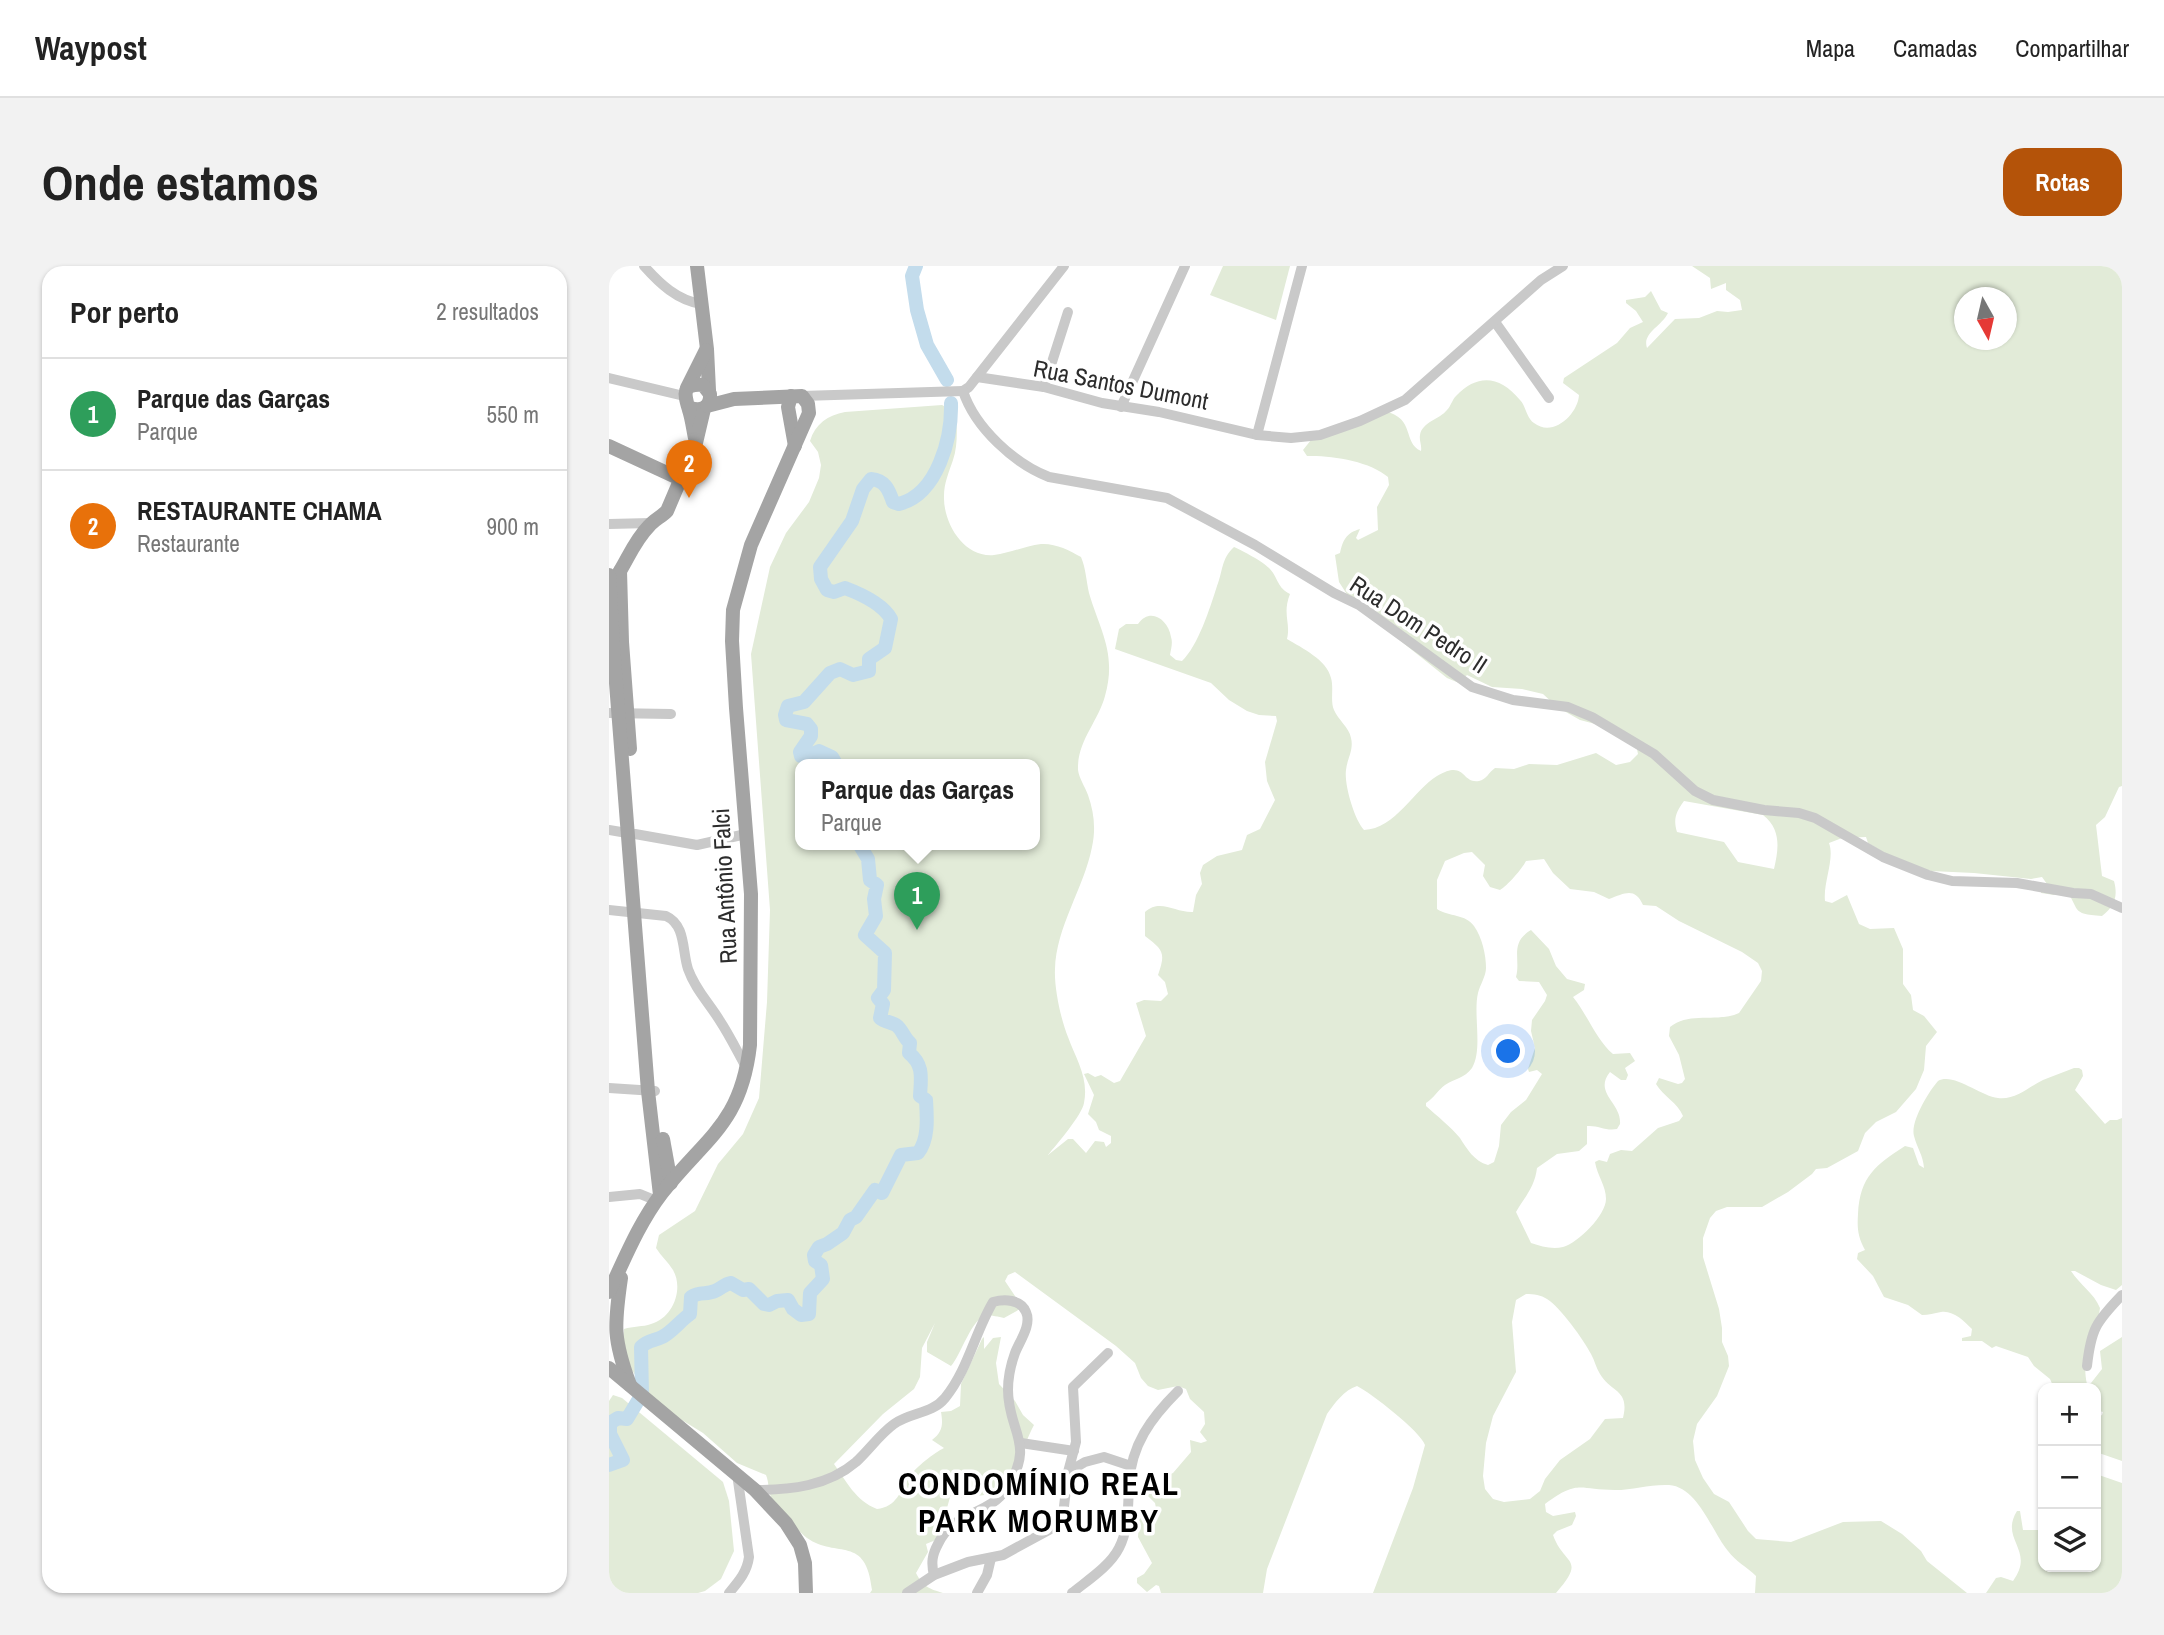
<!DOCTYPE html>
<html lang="pt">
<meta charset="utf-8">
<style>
body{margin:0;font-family:"Archivo Narrow",sans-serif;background:#f2f2f2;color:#222}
.controls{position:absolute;right:21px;bottom:21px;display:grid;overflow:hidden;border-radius:14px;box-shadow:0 2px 5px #0004}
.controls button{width:63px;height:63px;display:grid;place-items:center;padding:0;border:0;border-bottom:2px solid #e0e0e0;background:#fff;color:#222;font:35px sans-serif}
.compass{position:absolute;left:1345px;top:21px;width:63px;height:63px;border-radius:50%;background:#fff;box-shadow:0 2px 5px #0004;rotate:172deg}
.you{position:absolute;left:900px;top:786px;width:24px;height:24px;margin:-18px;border:5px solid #fff;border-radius:50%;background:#1a73e8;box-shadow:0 0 0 10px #1a73e833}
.badge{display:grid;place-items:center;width:46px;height:46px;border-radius:50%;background:#b45309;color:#fff;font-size:23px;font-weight:700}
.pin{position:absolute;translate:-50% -58px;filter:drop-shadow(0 2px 4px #0008)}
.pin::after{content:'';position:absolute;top:37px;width:24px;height:21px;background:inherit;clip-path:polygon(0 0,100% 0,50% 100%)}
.popup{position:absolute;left:186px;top:493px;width:245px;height:91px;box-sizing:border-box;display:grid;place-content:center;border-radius:14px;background:#fff;filter:drop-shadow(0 2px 5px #0005);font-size:23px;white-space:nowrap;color:#767676}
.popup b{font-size:26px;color:#222}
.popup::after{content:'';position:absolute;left:50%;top:100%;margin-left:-14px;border:14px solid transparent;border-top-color:#fff}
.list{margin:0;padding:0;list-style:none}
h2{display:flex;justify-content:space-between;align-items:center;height:91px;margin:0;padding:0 28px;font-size:30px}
h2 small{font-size:23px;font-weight:400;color:#767676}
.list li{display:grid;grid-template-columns:46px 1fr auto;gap:21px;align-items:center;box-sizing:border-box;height:112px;padding:0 28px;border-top:2px solid #e0e0e0}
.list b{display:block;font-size:26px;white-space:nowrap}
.list p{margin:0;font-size:23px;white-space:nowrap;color:#767676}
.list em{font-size:23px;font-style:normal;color:#767676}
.icon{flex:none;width:38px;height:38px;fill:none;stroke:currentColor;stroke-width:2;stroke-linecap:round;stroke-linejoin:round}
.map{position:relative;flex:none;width:1513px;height:1327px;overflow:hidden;border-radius:21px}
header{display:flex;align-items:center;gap:42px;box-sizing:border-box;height:98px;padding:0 35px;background:#fff;border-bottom:2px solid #e0e0e0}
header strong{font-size:33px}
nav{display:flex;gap:38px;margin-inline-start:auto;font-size:24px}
.intro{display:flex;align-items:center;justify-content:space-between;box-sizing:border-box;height:168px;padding:0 42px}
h1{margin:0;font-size:49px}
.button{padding:18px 32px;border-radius:21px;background:#b45309;color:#fff;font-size:24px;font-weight:700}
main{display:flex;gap:42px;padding:0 42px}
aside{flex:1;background:#fff;border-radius:21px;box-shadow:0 2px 5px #0004}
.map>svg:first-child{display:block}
.green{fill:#e2ebd8;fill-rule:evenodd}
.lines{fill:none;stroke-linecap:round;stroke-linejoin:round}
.river{stroke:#c3dcec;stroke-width:14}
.minor{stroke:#c9c9c9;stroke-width:10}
.major{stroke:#a4a4a4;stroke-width:14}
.labels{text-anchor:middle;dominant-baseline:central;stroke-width:7;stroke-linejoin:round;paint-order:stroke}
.street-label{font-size:24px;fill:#2c2c2c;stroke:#fff}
.district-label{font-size:32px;font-weight:bold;letter-spacing:2px;fill:#000;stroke:#fff}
</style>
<header>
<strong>Waypost</strong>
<nav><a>Mapa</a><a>Camadas</a><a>Compartilhar</a></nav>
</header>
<div class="intro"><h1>Onde estamos</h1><a class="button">Rotas</a></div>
<main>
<aside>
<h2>Por perto<small>2 resultados</small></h2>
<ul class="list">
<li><span class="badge" style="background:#2e9e5b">1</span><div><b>Parque das Garças</b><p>Parque</p></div><em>550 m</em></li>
<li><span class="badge" style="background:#e8710a">2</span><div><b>RESTAURANTE CHAMA</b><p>Restaurante</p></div><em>900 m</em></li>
</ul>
</aside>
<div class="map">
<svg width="1513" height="1327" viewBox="0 0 1513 1327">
<rect width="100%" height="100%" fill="#fff"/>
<!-- green -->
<g class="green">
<polygon points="614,0 681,0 667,54 601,29"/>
<path d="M1083,0H1513V520L1510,521L1496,551L1487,559L1493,610L1505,615C1509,630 1506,640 1493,650C1460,648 1472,643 1456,623L1445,629L1432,627V624L1438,618L1433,611L1422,613L1365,607L1322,605L1294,598L1259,577L1257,571L1233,572L1220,577C1226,593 1214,616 1216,635L1223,637L1238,629L1250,658L1261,663L1285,662L1294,683V718L1302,729L1304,744L1315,750L1328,766L1317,780L1315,804L1307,823L1287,846L1267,856L1256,867L1249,885L1218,902L1207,903L1203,908L1179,926L1153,941H1118L1107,945L1101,952L1094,972V991L1110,1043L1113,1062V1076L1119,1090L1120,1100L1108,1130L1088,1158L1084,1175L1086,1194L1094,1212L1105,1228L1120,1236L1139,1265L1147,1273L1182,1276L1234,1256L1272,1255L1293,1268L1312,1285L1318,1295L1358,1327H1146L1147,1310C1138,1301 1126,1295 1119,1285C1103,1266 1089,1221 1060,1219C1042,1218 1024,1224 1006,1224C969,1224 970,1213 936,1238L937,1246L944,1250L966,1246L967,1250L963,1259L948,1265L944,1269C955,1300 978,1291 947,1327H764L804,1222L816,1179C811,1165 762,1127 748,1120C735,1124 726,1137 718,1148L658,1303L654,1327H552L550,1320L547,1319L538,1326L528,1317V1312L535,1308L543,1297L529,1271L530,1253L544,1246L547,1242L546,1237L537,1228L538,1221L554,1220V1211L564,1207L582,1186L581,1174L592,1177L598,1175L591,1166L596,1158L595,1146L581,1133L577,1123L569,1120L549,1124L539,1120L532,1112L526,1097L507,1080L406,1006L399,1009L396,1015L412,1039L411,1043L395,1052C390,1051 382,1049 378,1049C363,1051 352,1089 342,1100L318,1086V1076L326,1057L313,1082L311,1111L305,1123L274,1148L225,1198C237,1215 247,1235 268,1243C288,1241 291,1225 301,1210C306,1202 326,1186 335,1182L323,1174C334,1166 334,1158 332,1146L342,1145L351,1140L352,1118L373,1073L375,1071V1083L384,1072L392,1071L387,1097L390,1118L406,1135L414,1149L425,1159C413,1181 408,1212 385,1226C376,1231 363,1229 353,1232L343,1224L338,1242L339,1266L329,1273L317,1278L319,1286L307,1307C314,1321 321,1323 334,1327H261L263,1324C257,1268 228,1293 198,1272C191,1267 165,1238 162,1231C159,1224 160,1216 157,1209L128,1197L94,1167L50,1140L21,1102L14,1076L15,1063C24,1060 34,1061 42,1058C64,1052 75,1023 64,1004C59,996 52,990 47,982L50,969L86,945L109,898L134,868L150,832L158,736L161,644L142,388L161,301L177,267L200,236L210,212L212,199L209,186L201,175C206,158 219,149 236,146L333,139L347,146C348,161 349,180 344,194C340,206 335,217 335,230C334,256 354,292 385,289C401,287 416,280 432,278C446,277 460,284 472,291C477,303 477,314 480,327C491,365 508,387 496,430C489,456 468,475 469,504C470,512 476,521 479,529C485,546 487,563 483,581C475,622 447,661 446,703C445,722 452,754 459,771C467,793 480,812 475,837C473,849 448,878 439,889L459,873H464L477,887L486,875L495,876L497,881L502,877V870L490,864L487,856L479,848L485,829L475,808L479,807L486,811L492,809L505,817L511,815L537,770L527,737L535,734L552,735L559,728L556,716L549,709C557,686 554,684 536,670V646C551,632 567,647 584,646L587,629L593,618L591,607L594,599L608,590L633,584L638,569L651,563L666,534L658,515L656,496L668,455L667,450L650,449L638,445L620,434L602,417L506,383L510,363L517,358H529C541,341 559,353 562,371C564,377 562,383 561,389L567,394L573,395C589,380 601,342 608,320C614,305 612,293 625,281C634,285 653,295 660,302C669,311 668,322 681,328C673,348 682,357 678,373C693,382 718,394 722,412C725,422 721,435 725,444C729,454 740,461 742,472C745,484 738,493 737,504C735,518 745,553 755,564C786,563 806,523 828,510C857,493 852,518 870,515C877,514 880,506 886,502L905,503L920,498L948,499L987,487L1007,499L1021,496L1029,488L1028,483L990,459L971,454L948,441L934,428L913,423L883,421L858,409L850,417L838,412L743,336L730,316L726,289L731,287C734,274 737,267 751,263L747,272L749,274L769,264L768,241L780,219L779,211C761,195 721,189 698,190L694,184L702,174L776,145C807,153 793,176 812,185C813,179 810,175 811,169C813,156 831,153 838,144C842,140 843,134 847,130C869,107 891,110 911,134C917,140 917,151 925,157C944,172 969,148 970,129L954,117L955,112L1008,77L1021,62L1034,56L1027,45L1017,37V34L1036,31L1042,25L1052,44L1059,47C1052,61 1033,67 1038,82L1066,53L1090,52L1108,45L1119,46L1133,44L1131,34L1117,24V17L1102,23L1101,12ZM1356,32H1398V74H1356ZM191,498H425V578H191ZM1075,535L1154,549C1172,563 1170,582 1165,603L1129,596L1115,576L1068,566C1064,553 1067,546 1075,535ZM863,586L876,599L874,610L881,621L891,624C898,620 913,603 917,595L935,593L944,607L961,623L985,626L1000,633C1016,627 1026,621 1034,639L1047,640L1070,655L1133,686L1149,697L1153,705L1152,715L1130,747C1108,757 1081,745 1061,761L1060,770L1070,789L1076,813L1073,817L1069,818L1050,812L1047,818C1054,830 1069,837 1074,850L1070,855L1049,862L1023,885L1012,884L1001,888L998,896L990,894L986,896C988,909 997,920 997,933C997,949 969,977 954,981C943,984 932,980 922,977L907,946C916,931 926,920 928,902L948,888L970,885L978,878V860C989,859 996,865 1008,863L1011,858C1013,837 984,827 1001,806L1012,814H1017L1019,809L1016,802L1026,795L1021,787L1004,788C988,775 978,748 964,731L975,724L976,718L958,713L947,700L940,683L922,664C900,677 912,693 907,711L910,715L930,716L938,729L936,735L923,754L922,765L926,782L919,803L920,806L928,804L933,808L917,834L902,846L892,859L890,880L885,896L879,899C865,895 858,883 851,872C842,861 828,850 817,840V837C825,832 829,824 836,819C846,812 855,813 863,802C874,784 864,748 869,727C871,719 877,710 877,702C877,689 873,671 865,660C857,648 840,651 828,643V614L836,595L855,587ZM917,1028C925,1028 932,1029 938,1033C951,1041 975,1074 982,1088C986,1095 987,1102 991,1108C1002,1127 1021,1123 1014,1152L996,1153L981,1173L951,1194L936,1213L931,1225L921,1233L895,1236L884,1233L876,1223L874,1210L877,1177L884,1150L907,1106L903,1056L907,1034Z"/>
<path d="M1465,802H1470L1473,804L1474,810L1466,824L1496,858L1501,854H1508L1513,852V1019L1507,1024L1492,1019L1466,1005H1462C1471,1019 1485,1027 1491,1042C1488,1068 1471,1089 1478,1118L1482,1117L1493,1103L1491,1085L1513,1071V1195L1487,1186V1152L1493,1149L1494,1146L1487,1144V1122H1445L1441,1113L1425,1100L1419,1091L1387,1080L1383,1082L1373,1075H1353V1072L1362,1070L1363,1063C1355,1055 1344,1044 1332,1046C1325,1047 1320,1049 1313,1049L1299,1039L1275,1031L1264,1010L1248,993L1249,987L1256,984C1249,971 1248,963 1249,948C1251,910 1267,899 1296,880L1304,882L1310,899L1315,902C1314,889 1308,882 1305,870C1301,856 1320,825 1329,815C1344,806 1371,830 1389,832C1407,834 1419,821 1434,814C1444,810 1455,806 1465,802Z"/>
<polygon points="4,1129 13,1132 114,1216 120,1235 125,1285 112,1313 96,1325 89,1327 0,1327 0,1135"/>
<path d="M1487,1208L1513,1217V1327H1377L1387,1312L1392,1311L1404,1315C1427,1284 1390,1274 1408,1245H1411L1414,1264H1434V1301H1487V1253L1489,1237Z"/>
</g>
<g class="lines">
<!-- river -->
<g class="river">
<polyline points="307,0 303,10 308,44 318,79 338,114"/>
<path d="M227,498L223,491L210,485L197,491L192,490L191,486L202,470V463L198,458L177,454L176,449L179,440L195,436L221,407L231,403L244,409L260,405V393L276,382L282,353C274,338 252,328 236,322L225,326L218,324L212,313L211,301L243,255L254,223L262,213C276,214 280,224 284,236L290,238C329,228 343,171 342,137"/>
<path d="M0,1199L14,1194L1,1168V1157L9,1152L18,1153L33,1128L32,1081C39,1074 45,1075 53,1071C62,1067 72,1054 81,1048L82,1031C91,1025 97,1029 106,1025C112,1023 115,1018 122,1017L134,1024L140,1023L155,1038L160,1039L168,1035L179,1034L184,1043L192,1049L200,1048L201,1027L214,1013L212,999L206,995L205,989L210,981L218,978L234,967L241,954L247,951L266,924L273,927L292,889L309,887C320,873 318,851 317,834L311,830C312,812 315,799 300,787L301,777C295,772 293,763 287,759C282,756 276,756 271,752L274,738L269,732L275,724L276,687L256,669L267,650L265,633L268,619L261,614L259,593L250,578"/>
</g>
<!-- minor -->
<g class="minor">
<path d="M35,0C51,18 68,34 92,38"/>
<polyline points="886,56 940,132"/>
<polyline points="368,111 435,121 493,137 550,146 648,169 682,172 711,169 751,155 796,134 932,14 954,0"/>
<polyline points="0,112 75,130"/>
<polyline points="435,121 459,46"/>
<path d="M354,125C366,162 406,198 440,211L558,232L646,279L725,327L750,339L863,421L904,434L959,441L983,451L1045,488L1086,525L1104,534L1155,544L1190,547L1206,552L1274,591L1319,609L1343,615L1408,617L1464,627L1482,628L1513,642"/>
<polyline points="354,125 360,121 455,0"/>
<polyline points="193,130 354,125"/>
<polyline points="512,141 576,0"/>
<polyline points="648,169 693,0"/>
<polyline points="0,258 42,257"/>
<polyline points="0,447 62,448"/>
<polyline points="0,564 18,567"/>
<polyline points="26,568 88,579 137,568"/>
<path d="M0,644L57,650C77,659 73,685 79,703C86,723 100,737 111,755C121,770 129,787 138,803"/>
<polyline points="0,822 46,825"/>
<polyline points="0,931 31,928 48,935"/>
<path d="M1478,1100C1482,1063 1487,1056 1513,1029"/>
<polyline points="412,1177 465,1185"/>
<polyline points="459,1206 476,1196 495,1191 522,1200"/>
<path d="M146,1224C182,1224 219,1220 247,1196C260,1184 271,1168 285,1158C302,1146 323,1148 336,1132C359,1104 366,1066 384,1036C395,1033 412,1033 417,1046C423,1059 410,1076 406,1087C402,1098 399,1112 399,1124C399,1166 427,1177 398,1222C379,1251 346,1243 329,1278C323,1289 322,1297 325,1309"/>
<path d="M120,1327C130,1315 138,1306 140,1291L128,1208"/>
<polyline points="298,1327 325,1309 359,1296 394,1289 447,1260 454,1249 459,1206 467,1176 464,1121 499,1087"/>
<polyline points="368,1327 378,1309 382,1292"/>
<path d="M463,1327C479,1314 501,1300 510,1282C520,1263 519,1239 520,1218C522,1179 542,1152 569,1125"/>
</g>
<!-- major -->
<g class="major">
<polyline points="88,0 98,83 100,124"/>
<polyline points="78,122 97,84"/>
<polyline points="182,130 179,141 186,180"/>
<path d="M80,141C91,146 102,142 101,128L94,119C71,117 76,130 80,144C83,153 84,163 86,172"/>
<polyline points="0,180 71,213"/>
<polyline points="11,305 13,376 21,483"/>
<path d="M11,305C20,290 27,273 40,260C45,254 52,251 58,245L87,177L95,143"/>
<polyline points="0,309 4,379 39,825 51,929"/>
<polyline points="54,873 62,917"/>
<path d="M12,1012C5,1060 4,1073 21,1119"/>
<path d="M0,1026C16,992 30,957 53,927C97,871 132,858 141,779L142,628L127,442L123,375L124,344L142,279L200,147L199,138L193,130L125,133L98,140"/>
<polyline points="0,1102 146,1224 177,1257 191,1279 196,1297 197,1327"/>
</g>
</g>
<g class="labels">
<!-- street labels -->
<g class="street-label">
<text transform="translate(512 118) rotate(11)">Rua Santos Dumont</text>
<text transform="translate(810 358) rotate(33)">Rua Dom Pedro II</text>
<text transform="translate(115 620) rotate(-93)">Rua Antônio Falci</text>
</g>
<!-- district labels -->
<g class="district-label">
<text x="430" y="1217">CONDOMÍNIO REAL<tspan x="430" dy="37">PARK MORUMBY</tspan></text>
</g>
</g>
</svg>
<div class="controls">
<button>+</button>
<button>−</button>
<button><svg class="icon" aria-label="layers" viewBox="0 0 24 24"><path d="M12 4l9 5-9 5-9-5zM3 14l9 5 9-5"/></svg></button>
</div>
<svg class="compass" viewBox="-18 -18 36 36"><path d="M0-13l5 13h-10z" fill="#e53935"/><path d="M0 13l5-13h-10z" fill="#767676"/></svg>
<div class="you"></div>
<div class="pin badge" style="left:308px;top:664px;background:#2e9e5b">1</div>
<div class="popup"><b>Parque das Garças</b>Parque</div>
<div class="pin badge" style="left:80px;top:232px;background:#e8710a">2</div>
</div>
</main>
